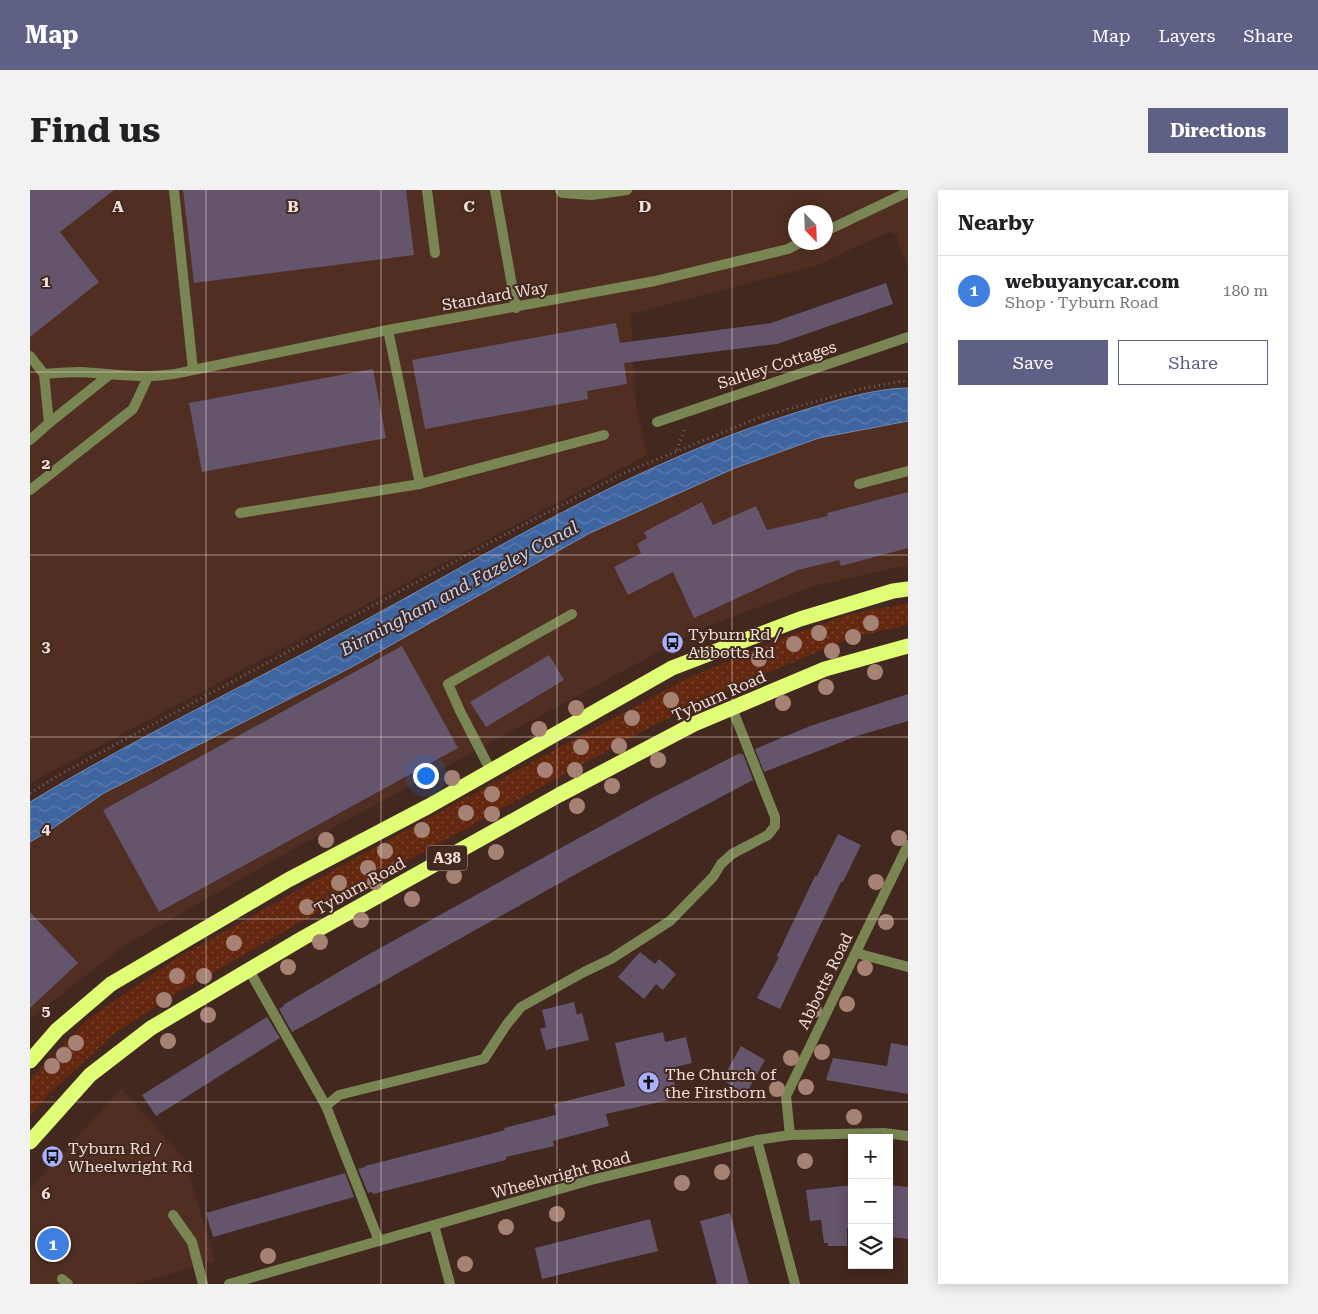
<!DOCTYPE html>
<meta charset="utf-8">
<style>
body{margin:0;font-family:"Roboto Serif",serif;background:#f2f2f2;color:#202124}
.controls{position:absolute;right:15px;bottom:15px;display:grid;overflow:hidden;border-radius:0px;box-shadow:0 2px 12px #0003}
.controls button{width:45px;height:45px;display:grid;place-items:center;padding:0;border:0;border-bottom:1px solid #e0e0e0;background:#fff;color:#202124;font:25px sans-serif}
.compass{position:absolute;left:758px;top:15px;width:45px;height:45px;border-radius:50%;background:#fff;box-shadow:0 2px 12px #0003;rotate:157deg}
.you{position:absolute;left:395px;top:585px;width:18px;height:18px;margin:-12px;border:4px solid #fff;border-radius:50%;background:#1a73e8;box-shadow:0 0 0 8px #1a73e833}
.badge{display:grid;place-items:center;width:32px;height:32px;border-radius:50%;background:#5e6185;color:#fff;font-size:16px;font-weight:700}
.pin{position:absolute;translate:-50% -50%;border:2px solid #fff;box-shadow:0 1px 5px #0006}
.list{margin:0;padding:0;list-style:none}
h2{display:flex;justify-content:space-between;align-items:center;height:65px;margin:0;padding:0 20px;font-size:21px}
h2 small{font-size:16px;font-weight:400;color:#757577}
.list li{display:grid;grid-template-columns:32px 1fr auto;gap:15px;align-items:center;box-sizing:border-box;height:70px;padding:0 20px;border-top:1px solid #e0e0e0}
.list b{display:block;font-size:19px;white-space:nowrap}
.list p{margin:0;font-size:16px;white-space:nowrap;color:#757577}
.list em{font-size:16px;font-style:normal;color:#757577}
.actions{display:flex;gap:10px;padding:15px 20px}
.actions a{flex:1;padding:11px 0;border:1px solid #5e6185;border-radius:0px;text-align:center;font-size:18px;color:#5e6185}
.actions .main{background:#5e6185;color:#fff}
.icon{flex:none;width:28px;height:28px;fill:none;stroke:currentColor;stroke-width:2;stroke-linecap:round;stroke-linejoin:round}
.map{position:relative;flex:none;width:878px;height:1094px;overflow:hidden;border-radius:0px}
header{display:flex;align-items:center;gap:30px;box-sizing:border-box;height:70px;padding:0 25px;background:#5e6185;color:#fff}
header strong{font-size:24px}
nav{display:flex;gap:28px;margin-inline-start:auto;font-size:18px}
.intro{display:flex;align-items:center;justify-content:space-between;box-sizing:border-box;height:120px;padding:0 30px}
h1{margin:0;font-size:35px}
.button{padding:12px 22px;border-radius:0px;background:#5e6185;color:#fff;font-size:18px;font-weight:700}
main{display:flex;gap:30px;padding:0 30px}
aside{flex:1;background:#fff;border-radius:0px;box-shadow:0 2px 12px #0003}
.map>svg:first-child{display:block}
.built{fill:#502f22;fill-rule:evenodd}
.grass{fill:url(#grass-dots)}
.water{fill:url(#water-waves);stroke:#758ab2}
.building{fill:#64546c}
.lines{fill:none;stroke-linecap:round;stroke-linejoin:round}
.path{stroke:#7b635b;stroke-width:3;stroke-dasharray:1 4;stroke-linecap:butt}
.lane{stroke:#798653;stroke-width:10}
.street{stroke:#798653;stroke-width:10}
.highway{stroke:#dffe76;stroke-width:15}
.tree{fill:#a68275}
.grid{fill:none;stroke:#f2dfd9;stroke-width:1;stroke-opacity:0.55}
.labels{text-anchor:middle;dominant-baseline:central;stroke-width:4;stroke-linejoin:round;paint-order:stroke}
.shield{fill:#43281f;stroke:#bea8a1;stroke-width:1}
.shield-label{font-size:15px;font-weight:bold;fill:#f2dfd9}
.street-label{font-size:16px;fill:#f2dfd9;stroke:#43281f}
.poi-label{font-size:16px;fill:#f2dfd9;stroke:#43281f;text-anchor:start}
.water-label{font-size:18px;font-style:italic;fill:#bfd5f8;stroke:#43281f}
.grid-label{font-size:16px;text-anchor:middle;font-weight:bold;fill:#f2dfd9;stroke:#43281f;stroke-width:4;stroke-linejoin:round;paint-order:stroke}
</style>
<header>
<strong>Map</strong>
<nav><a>Map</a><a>Layers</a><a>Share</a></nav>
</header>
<div class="intro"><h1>Find us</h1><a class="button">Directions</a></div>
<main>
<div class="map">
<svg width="878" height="1094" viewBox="0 0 878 1094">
<defs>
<pattern id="grass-dots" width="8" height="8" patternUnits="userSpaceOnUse" patternTransform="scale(1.25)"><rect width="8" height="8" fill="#64270f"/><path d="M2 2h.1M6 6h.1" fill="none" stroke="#7b4631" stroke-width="1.8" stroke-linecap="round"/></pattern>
<pattern id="water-waves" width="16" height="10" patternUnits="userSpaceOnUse" patternTransform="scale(1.25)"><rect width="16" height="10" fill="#3f65a1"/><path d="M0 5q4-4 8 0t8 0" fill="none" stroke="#5b7bad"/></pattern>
</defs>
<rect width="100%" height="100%" fill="#43281f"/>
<!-- built -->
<g class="built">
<path d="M0,0H878V81L866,45L859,42L785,76L601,124L606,216L617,265L0,593ZM766,22H796V52H766Z"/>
<polygon points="878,231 878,375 784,396 671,439 267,657 94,756 0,829 0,652 17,642 74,603 320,478 560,343 705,278 789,248"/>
<polygon points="91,899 154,968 185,1071 105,1094 0,1094 0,999"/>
</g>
<!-- grass -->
<polygon class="grass" points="878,413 878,435 824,447 703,497 624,535 402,657 145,804 85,843 20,903 0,925 0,889 58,829 147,768 334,663 654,490 750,449 817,425"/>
<!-- water -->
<path class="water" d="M878,198V231L789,248L705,278L560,343L320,478L74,603L17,642L0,652V612C103,549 213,497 319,439C465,360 608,271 768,222C799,212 846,198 878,198Z"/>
<!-- building -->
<g class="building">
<polygon points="0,0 84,0 30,42 69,92 0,147"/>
<polygon points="153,0 376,0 384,65 164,93"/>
<polygon points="856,93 863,114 747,154 594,173 597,194 557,201 558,209 395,239 382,170 586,133 590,153 741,133"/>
<polygon points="343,179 356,248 172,282 159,213"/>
<polygon points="878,302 878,358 811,376 809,370 768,380 664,428 643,382 598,405 584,377 611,363 607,354 617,348 614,342 672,312 683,335 726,316 737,340 798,326 797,323"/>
<polygon points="372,456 428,558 129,722 73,620"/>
<polygon points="519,465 534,490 456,537 440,512"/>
<polygon points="878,504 878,531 827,546 734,582 725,559 780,536"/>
<polygon points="710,563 711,565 713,564 723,590 557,678 262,842 249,819 254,816 253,815 334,767 538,654 622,608"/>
<polygon points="808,644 831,655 813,692 811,692 750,819 727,808 749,767 747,766 785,686 787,686"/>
<polygon points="0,722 48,773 0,818"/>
<polygon points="610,762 625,774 629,769 646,784 633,800 626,794 614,809 588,787"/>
<polygon points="544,812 547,825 552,823 559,850 516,860 510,839 516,837 512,820"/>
<polygon points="237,827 250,848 126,926 112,905"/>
<polygon points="633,842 635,852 656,847 662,873 641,878 648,908 576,924 579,936 523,951 524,956 476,967 476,970 343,1004 342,1002 338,1003 328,979 335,977 335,976 449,947 475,940 474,938 526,925 524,914 595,896 585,853"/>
<polygon points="861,853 878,856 878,904 796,890 803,868 857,876"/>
<polygon points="711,856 735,870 716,904 692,890"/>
<polygon points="315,983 324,1007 183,1047 176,1023"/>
<polygon points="822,995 822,1038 817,1038 817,1056 798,1056 798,1053 794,1053 791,1030 780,1031 776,1000"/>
<polygon points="859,995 878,997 878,1049 859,1047"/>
<polygon points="700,1023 707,1049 719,1094 687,1094 675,1049 670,1031"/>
<polygon points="620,1029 628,1061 512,1089 505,1058"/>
</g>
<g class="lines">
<!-- path -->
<g class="path">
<polyline points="647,260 654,240"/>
<polyline points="0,603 31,584 474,345 594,283 733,226 831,199 873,191 878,192"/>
</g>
<!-- lane -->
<g class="lane">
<polyline points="397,0 405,63"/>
<polyline points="530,0 532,3 562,5 597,0"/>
<polyline points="358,140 390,294"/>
<polyline points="0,166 14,184 19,233 0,250"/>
<path d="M14,184C26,183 37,182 49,182C91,184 121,191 163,180"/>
<polyline points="19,233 79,185"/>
<polyline points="829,294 878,281"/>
<polyline points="0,300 103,219 118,187"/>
<polyline points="210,323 390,294 574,245"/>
<polyline points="461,581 430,521 418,494 542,424"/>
<polyline points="826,763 878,777"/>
<polyline points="219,780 296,916 349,1051"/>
<polyline points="296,916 309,905 454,869 477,834 491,817 554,782 581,769 640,731 683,687 691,674 702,664 738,645 745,636 745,627 702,518"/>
<polyline points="143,1025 162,1052 173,1094"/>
<polyline points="32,1089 38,1094"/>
</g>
<!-- street -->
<g class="street">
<polyline points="144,0 163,180 358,140 625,91 758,59 771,52"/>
<polyline points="465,0 486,118"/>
<polyline points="796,41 878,2"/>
<polyline points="627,232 878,147"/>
<polyline points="760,945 756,906 878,655"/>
<polyline points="727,950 765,1094"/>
<polyline points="404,1035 420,1094"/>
<polyline points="199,1094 561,990 727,950 760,945 854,943 878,946"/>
</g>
<!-- highway -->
<g class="highway">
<polyline points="0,871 27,840 81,794 258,690 399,616 642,478 770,429 863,401 878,399"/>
<polyline points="0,952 60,885 121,838 273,748 529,605 664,534 795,479 878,456"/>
</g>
</g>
<!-- trees -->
<g class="tree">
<circle cx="841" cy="433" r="8"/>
<circle cx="789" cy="443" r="8"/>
<circle cx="823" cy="447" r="8"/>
<circle cx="764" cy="454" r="8"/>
<circle cx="802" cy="461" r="8"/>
<circle cx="729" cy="469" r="8"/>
<circle cx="845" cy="482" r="8"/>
<circle cx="796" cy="497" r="8"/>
<circle cx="641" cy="510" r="8"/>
<circle cx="753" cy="513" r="8"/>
<circle cx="546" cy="518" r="8"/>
<circle cx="602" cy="528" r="8"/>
<circle cx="509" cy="539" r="8"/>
<circle cx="589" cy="556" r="8"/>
<circle cx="551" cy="557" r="8"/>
<circle cx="628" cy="570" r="8"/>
<circle cx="515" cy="580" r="8"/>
<circle cx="545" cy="580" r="8"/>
<circle cx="422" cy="588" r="8"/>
<circle cx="582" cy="596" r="8"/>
<circle cx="462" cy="604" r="8"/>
<circle cx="547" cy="616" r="8"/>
<circle cx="436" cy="623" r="8"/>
<circle cx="462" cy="624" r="8"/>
<circle cx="392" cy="640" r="8"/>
<circle cx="869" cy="648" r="8"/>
<circle cx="296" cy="650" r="8"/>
<circle cx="355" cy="661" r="8"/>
<circle cx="466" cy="662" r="8"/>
<circle cx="338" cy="678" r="8"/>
<circle cx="424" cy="686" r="8"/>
<circle cx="345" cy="692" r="8"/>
<circle cx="846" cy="692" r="8"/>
<circle cx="309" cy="693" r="8"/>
<circle cx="382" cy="709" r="8"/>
<circle cx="277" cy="717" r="8"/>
<circle cx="331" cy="730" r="8"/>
<circle cx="856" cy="732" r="8"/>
<circle cx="290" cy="752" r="8"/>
<circle cx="204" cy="753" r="8"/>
<circle cx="258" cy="777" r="8"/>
<circle cx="835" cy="778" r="8"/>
<circle cx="147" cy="786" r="8"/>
<circle cx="174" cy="786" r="8"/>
<circle cx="134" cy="810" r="8"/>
<circle cx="817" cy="814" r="8"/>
<circle cx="784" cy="820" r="8"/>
<circle cx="178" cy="825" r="8"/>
<circle cx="138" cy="851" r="8"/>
<circle cx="46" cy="853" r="8"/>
<circle cx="792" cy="862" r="8"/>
<circle cx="34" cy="865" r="8"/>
<circle cx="761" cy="868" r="8"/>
<circle cx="22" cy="876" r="8"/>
<circle cx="776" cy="897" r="8"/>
<circle cx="747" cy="899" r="8"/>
<circle cx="824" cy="927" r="8"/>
<circle cx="775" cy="971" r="8"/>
<circle cx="692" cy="982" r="8"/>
<circle cx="652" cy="993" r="8"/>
<circle cx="527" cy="1024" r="8"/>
<circle cx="476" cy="1037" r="8"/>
<circle cx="238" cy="1066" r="8"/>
<circle cx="435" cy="1074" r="8"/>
</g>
<!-- grid -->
<path class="grid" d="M176,0V1094M351,0V1094M527,0V1094M702,0V1094M0,182H878M0,365H878M0,547H878M0,729H878M0,912H878"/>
<!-- icons -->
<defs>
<symbol id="bus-disc" viewBox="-11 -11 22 22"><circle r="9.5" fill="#a9b0fc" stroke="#43281f"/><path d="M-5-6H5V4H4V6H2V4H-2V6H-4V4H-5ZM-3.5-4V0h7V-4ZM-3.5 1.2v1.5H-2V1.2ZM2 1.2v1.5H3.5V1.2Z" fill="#111"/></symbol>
<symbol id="church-disc" viewBox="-11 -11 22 22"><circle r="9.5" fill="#a9b0fc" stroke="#43281f"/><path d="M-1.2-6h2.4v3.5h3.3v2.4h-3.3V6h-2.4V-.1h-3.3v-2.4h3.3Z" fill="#111"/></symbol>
</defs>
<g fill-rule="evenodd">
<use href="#bus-disc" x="630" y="440" width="25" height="25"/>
<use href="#church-disc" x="606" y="880" width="25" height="25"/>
<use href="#bus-disc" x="10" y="954" width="25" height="25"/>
</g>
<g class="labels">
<!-- shield labels -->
<rect class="shield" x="397" y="655.5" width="40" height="25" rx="4"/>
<g class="shield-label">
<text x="417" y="668">A38</text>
</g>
<!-- street labels -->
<g class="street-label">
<text transform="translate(465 106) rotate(-10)">Standard Way</text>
<text transform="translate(747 175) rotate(-18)">Saltley Cottages</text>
<text transform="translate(689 506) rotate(-24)">Tyburn Road</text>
<text transform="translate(330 696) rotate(-29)">Tyburn Road</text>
<text transform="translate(795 791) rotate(-64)">Abbotts Road</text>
<text transform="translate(531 985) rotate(-15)">Wheelwright Road</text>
</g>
<!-- poi labels -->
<g class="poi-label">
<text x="658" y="444">Tyburn Rd /<tspan x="658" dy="18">Abbotts Rd</tspan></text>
<text x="635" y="884">The Church of<tspan x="635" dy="18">the Firstborn</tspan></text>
<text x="38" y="958">Tyburn Rd /<tspan x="38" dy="18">Wheelwright Rd</tspan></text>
</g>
<!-- water labels -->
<g class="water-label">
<text transform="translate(429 398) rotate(-28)">Birmingham and Fazeley Canal</text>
</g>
</g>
<g class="grid-label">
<text x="88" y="22">A</text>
<text x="263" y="22">B</text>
<text x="439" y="22">C</text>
<text x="615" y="22">D</text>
<text x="16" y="97">1</text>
<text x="16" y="279">2</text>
<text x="16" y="462">3</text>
<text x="16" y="644">4</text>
<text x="16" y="826">5</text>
<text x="16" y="1009">6</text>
</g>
</svg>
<div class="controls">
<button>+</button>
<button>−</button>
<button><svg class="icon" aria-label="layers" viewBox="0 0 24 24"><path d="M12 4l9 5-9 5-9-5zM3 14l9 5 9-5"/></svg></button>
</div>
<svg class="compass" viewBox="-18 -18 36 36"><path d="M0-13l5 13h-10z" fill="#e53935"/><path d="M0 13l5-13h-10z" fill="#757577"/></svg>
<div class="you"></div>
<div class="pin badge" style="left:23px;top:1054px;background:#3f7fe0">1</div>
</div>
<aside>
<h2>Nearby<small></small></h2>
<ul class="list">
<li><span class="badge" style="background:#3f7fe0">1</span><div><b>webuyanycar.com</b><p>Shop · Tyburn Road</p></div><em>180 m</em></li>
</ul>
<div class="actions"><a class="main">Save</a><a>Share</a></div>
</aside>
</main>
